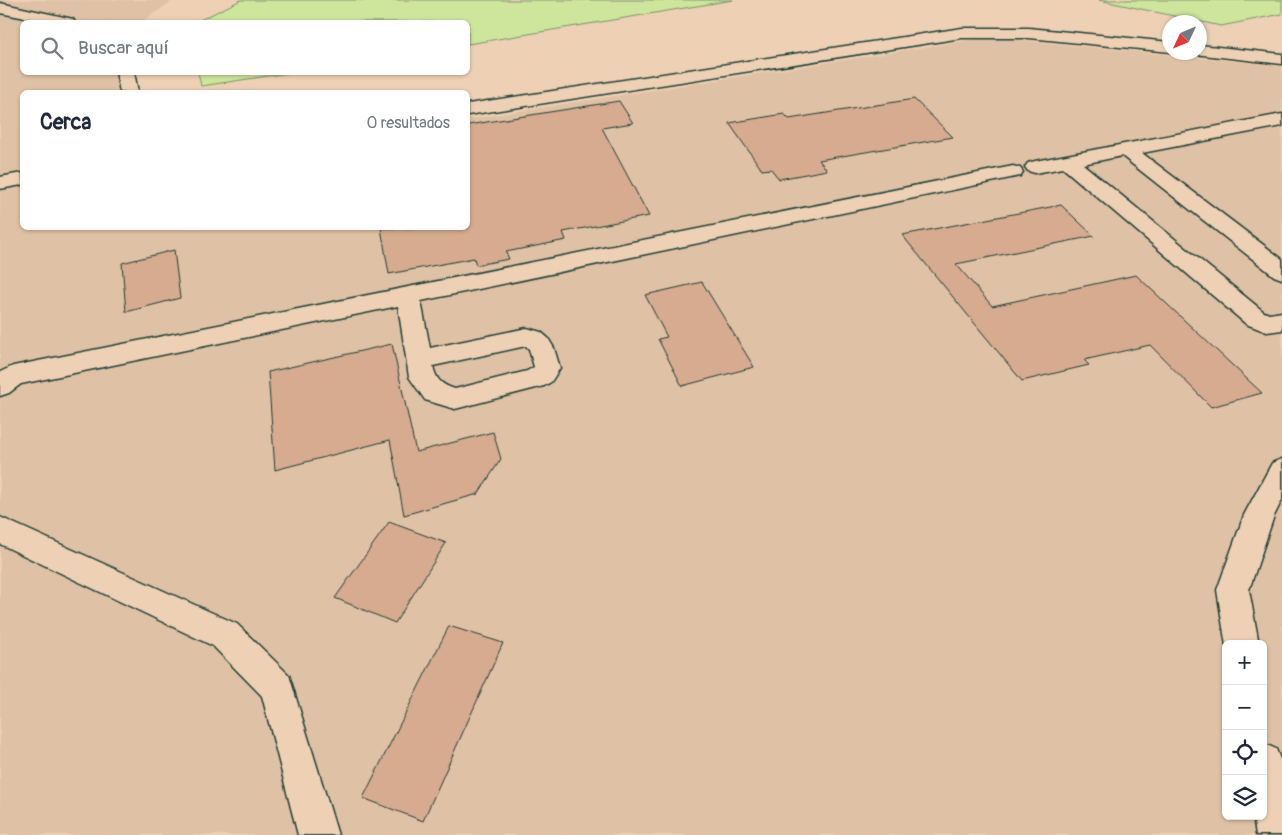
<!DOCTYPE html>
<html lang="es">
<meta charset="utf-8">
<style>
body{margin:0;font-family:Pangolin,sans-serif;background:#f2f2f3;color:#1f2937}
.controls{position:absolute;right:15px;bottom:15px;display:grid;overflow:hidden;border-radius:8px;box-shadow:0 1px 4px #0004}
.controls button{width:45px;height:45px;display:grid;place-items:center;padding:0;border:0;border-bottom:1px solid #e0e1e3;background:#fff;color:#1f2937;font:25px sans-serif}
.compass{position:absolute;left:1162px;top:15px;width:45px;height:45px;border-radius:50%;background:#fff;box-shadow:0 1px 4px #0004;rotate:226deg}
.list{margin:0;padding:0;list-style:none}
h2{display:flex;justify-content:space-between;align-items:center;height:65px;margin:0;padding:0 20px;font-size:21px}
h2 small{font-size:16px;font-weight:400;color:#747a83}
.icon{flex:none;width:28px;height:28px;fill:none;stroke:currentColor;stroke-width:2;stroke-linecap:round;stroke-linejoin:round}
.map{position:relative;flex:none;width:1282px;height:835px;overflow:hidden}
.search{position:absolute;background:#fff;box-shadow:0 1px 4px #0004;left:20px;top:20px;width:450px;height:55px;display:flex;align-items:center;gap:12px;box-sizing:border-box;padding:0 18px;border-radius:8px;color:#747a83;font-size:19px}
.panel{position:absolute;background:#fff;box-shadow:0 1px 4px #0004;left:20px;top:90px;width:450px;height:140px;border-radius:8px}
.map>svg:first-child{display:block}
.built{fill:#dfc1a5;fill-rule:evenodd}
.green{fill:#cde69c;stroke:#769268}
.building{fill:#d6ab8f;stroke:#1f3d34}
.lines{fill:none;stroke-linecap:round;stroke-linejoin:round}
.minor-casing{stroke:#1f3d34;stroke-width:3}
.minor{fill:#eed1b5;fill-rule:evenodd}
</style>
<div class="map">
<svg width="1282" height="835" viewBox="0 0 1282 835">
<rect width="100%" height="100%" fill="#eed1b5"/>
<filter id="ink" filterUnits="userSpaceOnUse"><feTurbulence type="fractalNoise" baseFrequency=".02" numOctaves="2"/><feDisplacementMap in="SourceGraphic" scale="10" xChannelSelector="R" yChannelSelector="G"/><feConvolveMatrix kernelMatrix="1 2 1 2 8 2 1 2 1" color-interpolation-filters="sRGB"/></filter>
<g filter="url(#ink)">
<!-- built -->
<path class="built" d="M0,0H174L141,22H22V72L135,73L140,92H22V228H468V119L976,39L999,38L1282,66V835H0ZM1226,644H1263V816H1226Z"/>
<!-- green -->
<g class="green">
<polygon points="241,0 733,0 468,44 468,22 196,22"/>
<polygon points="1099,0 1282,0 1282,14 1221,26"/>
<polygon points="198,72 288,72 288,73 201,86"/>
</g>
<!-- building -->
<g class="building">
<polygon points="914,99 953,137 819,160 827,170 779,179 771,169 762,170 729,123 784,114 789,119"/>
<polygon points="619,101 633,123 602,128 649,216 563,232 566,240 506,252 509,259 476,265 474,258 389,274 381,228 468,228 468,125"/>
<polygon points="1061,205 1094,236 956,264 992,306 1136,275 1262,393 1211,407 1150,345 1084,360 1089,365 1022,381 902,235"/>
<polygon points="174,250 180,298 126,312 122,263"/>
<polygon points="702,282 754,367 682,386 658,339 667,337 645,295"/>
<polygon points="392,344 416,452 493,432 501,459 478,494 404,515 390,440 275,470 268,372"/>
<polygon points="389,522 446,543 395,623 335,598"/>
<polygon points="449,626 503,643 423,821 363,798"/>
</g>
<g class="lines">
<defs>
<g id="minor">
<polygon points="0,3 73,19 75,22 46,22 0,13"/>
<polygon points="962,28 1029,28 1170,42 1170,52 1029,38 962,38 468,115 468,104"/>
<polygon points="1200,45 1282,54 1282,64 1194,54 1200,52"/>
<polygon points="116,72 134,72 138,92 120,92"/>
<polygon points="1282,114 1282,126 1142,153 1282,259 1282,279 1274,276 1122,156 1083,164 1264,312 1269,314 1282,312 1282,330 1267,332 1246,324 1063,168 1035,173 1028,171 1025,167 1028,163 1035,161"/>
<path d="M1013,166L1020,168L1023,172L1020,176L421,301L430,348L527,328L541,332L548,338L554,348L560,368L551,382L544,386L455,409L425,400L409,377L398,306L21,384L9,393L0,396V372L13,366ZM526,346L529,349L534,367L527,371L455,389C442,385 436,380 433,366Z"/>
<polygon points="22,173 22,185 0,189 0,177"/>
<polygon points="1282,459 1282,500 1274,516 1249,590 1259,644 1226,644 1226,646 1217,590 1244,515 1272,463"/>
<polygon points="0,517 237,624 289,675 338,835 298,835 262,696 213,646 0,544"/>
<polygon points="1263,743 1276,749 1282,764 1282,835 1256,835 1253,816 1263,816"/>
</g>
</defs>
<!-- minor casing -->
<use href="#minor" class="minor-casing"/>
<!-- minor -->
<use href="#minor" class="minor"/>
</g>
</g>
</svg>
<div class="controls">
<button>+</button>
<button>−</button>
<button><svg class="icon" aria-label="locate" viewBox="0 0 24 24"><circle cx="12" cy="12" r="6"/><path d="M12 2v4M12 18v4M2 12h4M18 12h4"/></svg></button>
<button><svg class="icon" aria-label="layers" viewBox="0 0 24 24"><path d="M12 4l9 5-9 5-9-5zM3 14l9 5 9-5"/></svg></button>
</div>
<svg class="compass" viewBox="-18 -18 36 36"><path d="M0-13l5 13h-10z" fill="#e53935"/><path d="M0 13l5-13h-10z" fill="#747a83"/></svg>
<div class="search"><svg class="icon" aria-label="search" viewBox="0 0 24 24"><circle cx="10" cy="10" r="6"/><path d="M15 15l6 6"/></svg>Buscar aquí</div>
<section class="panel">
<h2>Cerca<small>0 resultados</small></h2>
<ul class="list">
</ul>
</section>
</div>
